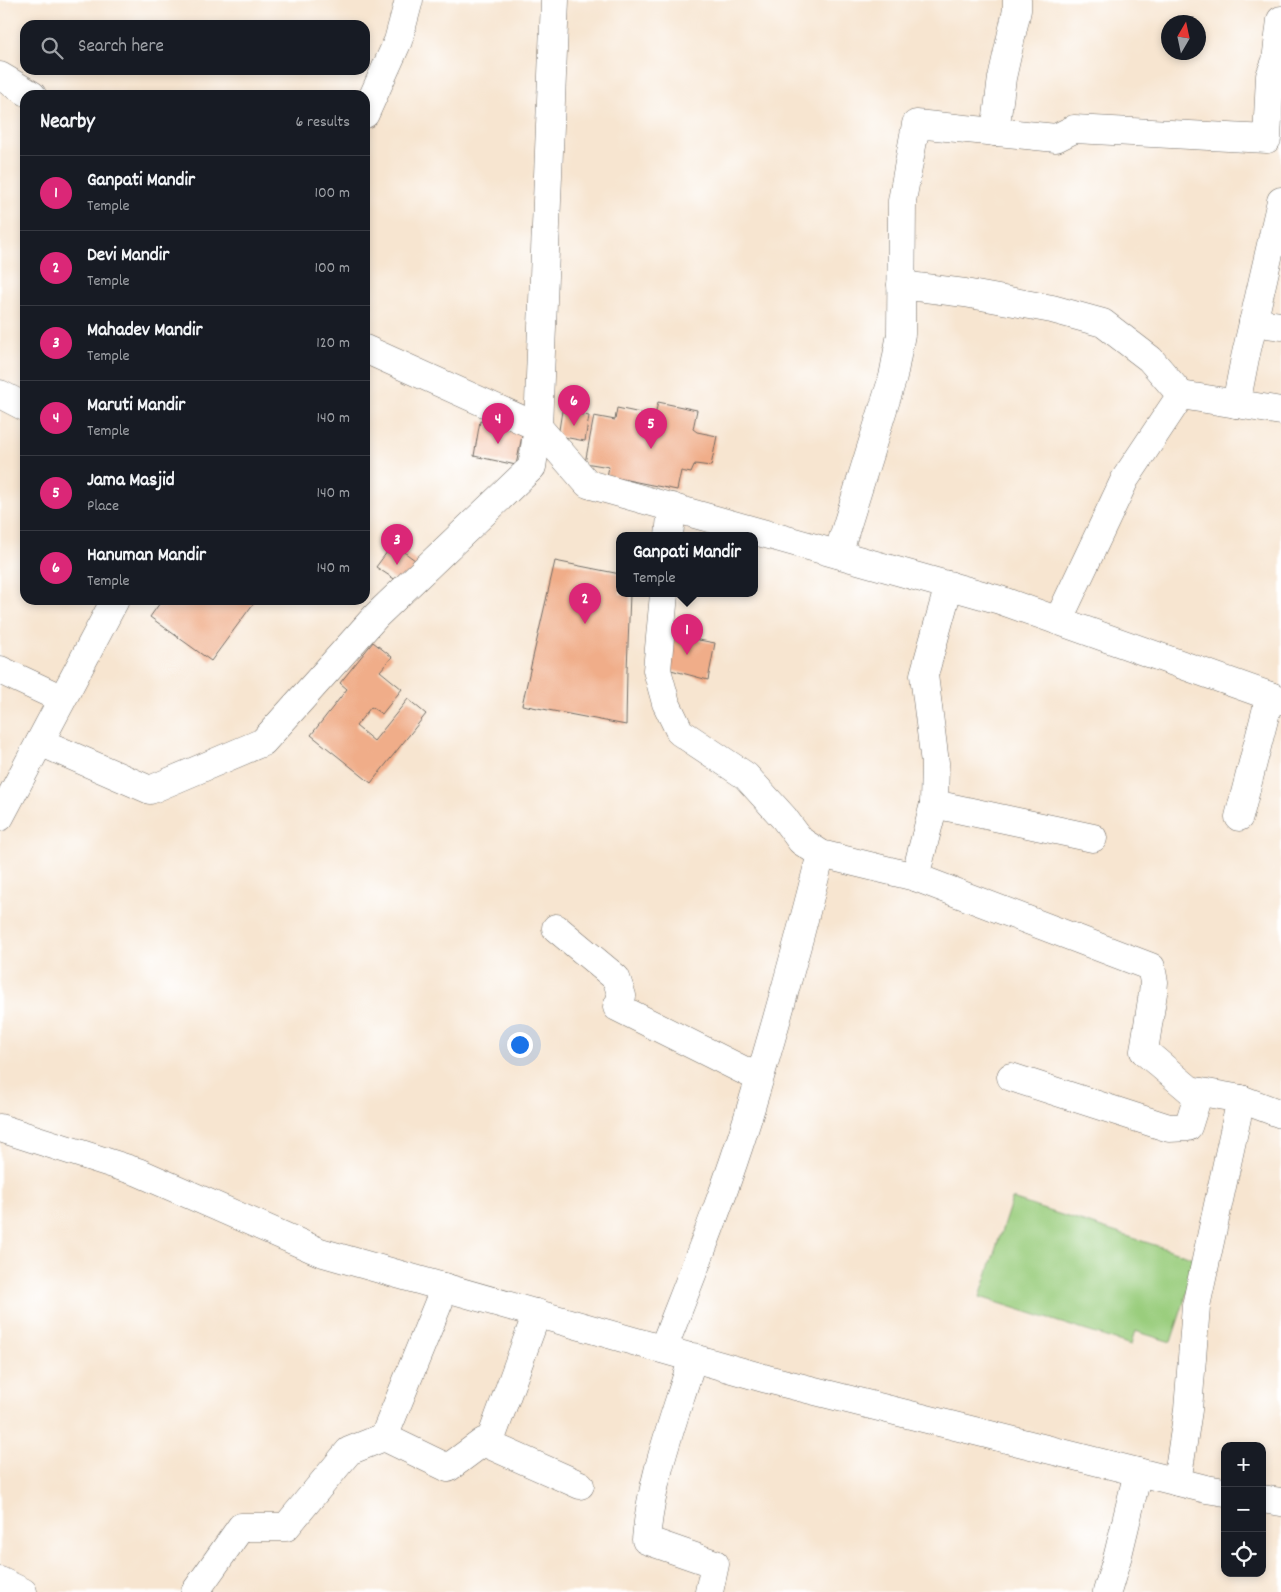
<!DOCTYPE html>
<meta charset="utf-8">
<style>
body{margin:0;font-family:Dekko,sans-serif;background:#20242c;color:#f1f3f6}
.controls{position:absolute;right:15px;bottom:15px;display:grid;overflow:hidden;border-radius:10px;box-shadow:0 2px 8px #0003}
.controls button{width:45px;height:45px;display:grid;place-items:center;padding:0;border:0;border-bottom:1px solid #363941;background:#171b24;color:#f1f3f6;font:25px sans-serif}
.compass{position:absolute;left:1161px;top:15px;width:45px;height:45px;border-radius:50%;background:#171b24;box-shadow:0 2px 8px #0003;rotate:9deg}
.you{position:absolute;left:519px;top:1044px;width:18px;height:18px;margin:-12px;border:4px solid #fff;border-radius:50%;background:#1a73e8;box-shadow:0 0 0 8px #1a73e833}
.badge{display:grid;place-items:center;width:32px;height:32px;border-radius:50%;background:#db2777;color:#fff;font-size:16px;font-weight:700}
.pin{position:absolute;translate:-50% -41px;filter:drop-shadow(0 1px 2px #0008)}
.pin::after{content:'';position:absolute;top:26px;width:18px;height:15px;background:inherit;clip-path:polygon(0 0,100% 0,50% 100%)}
.popup{position:absolute;left:616px;top:532px;width:142px;height:65px;box-sizing:border-box;display:grid;place-content:center;border-radius:10px;background:#171b24;filter:drop-shadow(0 1px 4px #0005);font-size:16px;white-space:nowrap;color:#9ea1a6}
.popup b{font-size:19px;color:#f1f3f6}
.popup::after{content:'';position:absolute;left:50%;top:100%;margin-left:-10px;border:10px solid transparent;border-top-color:#171b24}
.list{margin:0;padding:0;list-style:none}
h2{display:flex;justify-content:space-between;align-items:center;height:65px;margin:0;padding:0 20px;font-size:21px}
h2 small{font-size:16px;font-weight:400;color:#9ea1a6}
.list li{display:grid;grid-template-columns:32px 1fr auto;gap:15px;align-items:center;box-sizing:border-box;height:75px;padding:0 20px;border-top:1px solid #363941}
.list b{display:block;font-size:19px;white-space:nowrap}
.list p{margin:0;font-size:16px;white-space:nowrap;color:#9ea1a6}
.list em{font-size:16px;font-style:normal;color:#9ea1a6}
.icon{flex:none;width:28px;height:28px;fill:none;stroke:currentColor;stroke-width:2;stroke-linecap:round;stroke-linejoin:round}
.map{position:relative;flex:none;width:1281px;height:1592px;overflow:hidden}
.search{position:absolute;background:#171b24;box-shadow:0 2px 8px #0003;left:20px;top:20px;width:350px;height:55px;display:flex;align-items:center;gap:12px;box-sizing:border-box;padding:0 18px;border-radius:15px;color:#9ea1a6;font-size:19px}
.panel{position:absolute;background:#171b24;box-shadow:0 2px 8px #0003;left:20px;top:90px;width:350px;height:515px;border-radius:15px}
.map>svg:first-child{display:block}
.green{fill:#9acd7d;stroke:#627c54}
.building{fill:#f0ad89}
.lines{fill:none;stroke-linecap:round;stroke-linejoin:round}
.minor-casing{stroke:#726c65;stroke-width:29}
.minor{stroke:#fff;stroke-width:28}
</style>
<div class="map">
<svg width="1281" height="1592" viewBox="0 0 1281 1592">
<rect width="100%" height="100%" fill="#fff"/>
<filter id="ink" filterUnits="userSpaceOnUse"><feTurbulence type="fractalNoise" baseFrequency=".02" numOctaves="2"/><feDisplacementMap in="SourceGraphic" scale="10" xChannelSelector="R" yChannelSelector="G"/><feConvolveMatrix kernelMatrix="1 2 1 2 8 2 1 2 1" color-interpolation-filters="sRGB"/></filter>
<filter id="wash" filterUnits="userSpaceOnUse"><feTurbulence type="fractalNoise" baseFrequency=".0096" numOctaves="4" result="noise"/><feDisplacementMap in="SourceGraphic" scale="20" xChannelSelector="R" yChannelSelector="G"/><feGaussianBlur stdDeviation="1.12" result="paint"/><feColorMatrix in="noise" values="0 0 0 0 0 0 0 0 0 0 0 0 0 0 0 0 0 1.4 0 .05"/><feComposite in="paint" operator="in"/></filter>
<g filter="url(#wash)">
<rect width="100%" height="100%" fill="#f7e5d0"/>
<!-- green -->
<polygon class="green" points="1012,1199 1198,1259 1171,1342 1135,1331 1131,1345 980,1297"/>
<g id="blocks">
<!-- building -->
<g class="building">
<polygon points="658,402 697,410 693,429 697,432 717,436 711,466 695,464 691,473 681,471 677,490 607,476 609,467 585,463 594,416 615,420 617,408 655,416"/>
<polygon points="562,411 589,416 585,441 558,436"/>
<polygon points="480,421 523,431 516,465 474,456"/>
<polygon points="393,544 419,563 402,584 376,567"/>
<polygon points="555,561 620,574 620,594 630,594 627,670 626,725 522,705"/>
<polygon points="162,600 256,600 211,661 150,617"/>
<polygon points="666,634 715,643 708,680 660,667"/>
<polygon points="373,642 392,657 380,671 402,689 382,714 371,707 356,726 374,741 408,699 426,714 371,783 311,735 347,689 340,683"/>
</g>
</g>
</g>
<g filter="url(#ink)">
<use href="#blocks" fill-opacity="0" stroke="#726c65" stroke-width="1"/>
<g class="lines">
<defs>
<g id="minor">
<polyline points="0,76 32,95"/>
<polyline points="365,114 398,41 409,0"/>
<polyline points="995,132 1002,78 1017,10 1017,0"/>
<polyline points="901,285 965,293 1052,309 1103,323 1150,359 1181,395 1125,479 1058,621"/>
<polyline points="1253,322 1281,326"/>
<polyline points="365,349 538,427 588,484 1000,600 1281,700"/>
<polyline points="0,394 25,407"/>
<polyline points="1181,395 1281,411"/>
<polyline points="1236,404 1245,358 1281,201"/>
<polyline points="669,536 672,507"/>
<polyline points="838,554 893,377 901,334 902,201 916,124 1056,138 1074,129 1267,139 1270,76 1276,61 1281,20"/>
<polyline points="664,594 657,670 666,703 680,732 746,776 784,818 801,841 821,854 915,877 1151,967 1154,982 1153,993 1144,1051 1190,1090 1241,1099 1196,1306 1188,1410 1177,1482"/>
<polyline points="0,670 62,699"/>
<polyline points="40,742 150,790 263,742 376,616 532,467 538,427 555,0"/>
<polyline points="934,804 1093,838"/>
<polyline points="0,817 115,600"/>
<polyline points="1239,817 1270,696"/>
<polyline points="915,877 934,804 935,763 924,675 949,585"/>
<polyline points="556,928 616,978 622,996 617,1007 759,1078"/>
<polyline points="1011,1077 1169,1128 1188,1127 1199,1092"/>
<polyline points="1241,1099 1281,1114"/>
<polyline points="0,1128 138,1172 320,1252 767,1379 1206,1489 1225,1492"/>
<polyline points="445,1287 384,1437 448,1468 483,1442 580,1485"/>
<path d="M663,1349C693,1272 725,1193 749,1114C775,1028 799,941 821,854"/>
<path d="M693,1357C675,1417 651,1477 646,1540L715,1564L709,1592"/>
<polyline points="489,1444 537,1313"/>
<polyline points="1262,1499 1281,1502"/>
<polyline points="0,1581 23,1592"/>
<polyline points="195,1592 241,1527 286,1527 349,1451 384,1437"/>
<polyline points="1107,1592 1118,1555 1138,1472"/>
</g>
</defs>
<!-- minor casing -->
<use href="#minor" class="minor-casing"/>
<!-- minor -->
<use href="#minor" class="minor"/>
</g>
</g>
</svg>
<div class="controls">
<button>+</button>
<button>−</button>
<button><svg class="icon" aria-label="locate" viewBox="0 0 24 24"><circle cx="12" cy="12" r="6"/><path d="M12 2v4M12 18v4M2 12h4M18 12h4"/></svg></button>
</div>
<svg class="compass" viewBox="-18 -18 36 36"><path d="M0-13l5 13h-10z" fill="#e53935"/><path d="M0 13l5-13h-10z" fill="#9ea1a6"/></svg>
<div class="you"></div>
<div class="pin badge" style="left:687px;top:655px">1</div>
<div class="popup"><b>Ganpati Mandir</b>Temple</div>
<div class="pin badge" style="left:585px;top:624px">2</div>
<div class="pin badge" style="left:397px;top:565px">3</div>
<div class="pin badge" style="left:498px;top:444px">4</div>
<div class="pin badge" style="left:651px;top:449px">5</div>
<div class="pin badge" style="left:574px;top:426px">6</div>
<div class="search"><svg class="icon" aria-label="search" viewBox="0 0 24 24"><circle cx="10" cy="10" r="6"/><path d="M15 15l6 6"/></svg>Search here</div>
<section class="panel">
<h2>Nearby<small>6 results</small></h2>
<ul class="list">
<li><span class="badge">1</span><div><b>Ganpati Mandir</b><p>Temple</p></div><em>100 m</em></li>
<li><span class="badge">2</span><div><b>Devi Mandir</b><p>Temple</p></div><em>100 m</em></li>
<li><span class="badge">3</span><div><b>Mahadev Mandir</b><p>Temple</p></div><em>120 m</em></li>
<li><span class="badge">4</span><div><b>Maruti Mandir</b><p>Temple</p></div><em>140 m</em></li>
<li><span class="badge">5</span><div><b>Jama Masjid</b><p>Place</p></div><em>140 m</em></li>
<li><span class="badge">6</span><div><b>Hanuman Mandir</b><p>Temple</p></div><em>140 m</em></li>
</ul>
</section>
</div>
